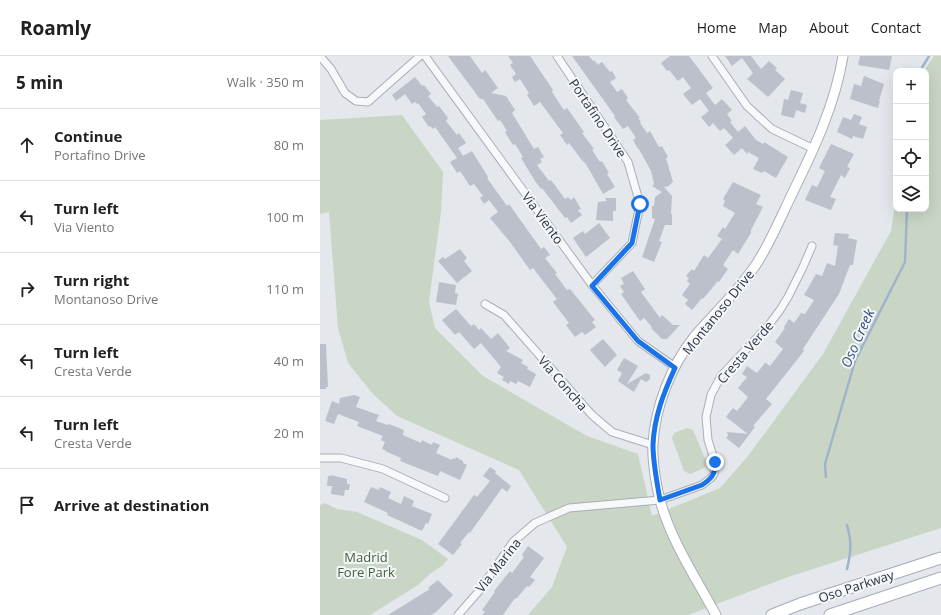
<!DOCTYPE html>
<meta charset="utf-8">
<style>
body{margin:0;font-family:"Open Sans",sans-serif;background:#f2f2f2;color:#202124}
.controls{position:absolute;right:12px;top:12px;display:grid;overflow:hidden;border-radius:8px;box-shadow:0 4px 16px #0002}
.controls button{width:36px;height:36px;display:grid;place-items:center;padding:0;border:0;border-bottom:1px solid #e0e0e0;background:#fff;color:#202124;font:20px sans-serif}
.stop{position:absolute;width:12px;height:12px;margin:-9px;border:3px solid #1a73e8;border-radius:50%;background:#fff}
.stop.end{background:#1a73e8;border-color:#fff;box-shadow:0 1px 4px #0008}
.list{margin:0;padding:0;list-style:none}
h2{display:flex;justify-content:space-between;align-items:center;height:52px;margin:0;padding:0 16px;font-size:17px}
h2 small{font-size:13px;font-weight:400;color:#757577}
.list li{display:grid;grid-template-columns:26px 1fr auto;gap:12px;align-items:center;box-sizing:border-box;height:72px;padding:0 16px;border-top:1px solid #e0e0e0}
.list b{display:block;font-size:15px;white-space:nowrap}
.list p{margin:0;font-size:13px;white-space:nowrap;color:#757577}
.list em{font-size:13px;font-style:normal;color:#757577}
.icon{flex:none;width:22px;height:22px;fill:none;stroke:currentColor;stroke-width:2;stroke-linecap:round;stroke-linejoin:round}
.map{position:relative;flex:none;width:621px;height:559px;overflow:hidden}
header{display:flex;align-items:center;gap:24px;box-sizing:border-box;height:56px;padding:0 20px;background:#fff;border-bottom:1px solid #e0e0e0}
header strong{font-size:19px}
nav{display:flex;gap:22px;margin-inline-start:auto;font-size:14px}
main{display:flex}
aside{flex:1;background:#fff}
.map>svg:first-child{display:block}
.green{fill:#c9d6c5}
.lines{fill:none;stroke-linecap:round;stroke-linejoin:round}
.stream{stroke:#9fb4cc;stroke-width:2.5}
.building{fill:#bbc0ca}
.street-casing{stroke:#a9aeb7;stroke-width:9}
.secondary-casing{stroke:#a9aeb7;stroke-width:11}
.primary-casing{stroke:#a3abb8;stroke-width:13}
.street{stroke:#f7f8fa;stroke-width:7}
.secondary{stroke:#fff;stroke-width:9}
.primary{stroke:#fff;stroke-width:11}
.route{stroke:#1a73e8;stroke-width:5}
.labels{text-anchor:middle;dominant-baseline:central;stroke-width:4;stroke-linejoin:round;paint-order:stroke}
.street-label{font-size:13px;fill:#2b3445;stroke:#f4f6f9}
.park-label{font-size:13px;fill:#3f6138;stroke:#f4f6f9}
.water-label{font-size:14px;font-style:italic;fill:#34527a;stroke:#f4f6f9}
</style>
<header>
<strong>Roamly</strong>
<nav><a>Home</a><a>Map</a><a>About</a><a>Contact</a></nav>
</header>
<main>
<aside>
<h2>5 min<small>Walk · 350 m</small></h2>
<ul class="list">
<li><svg class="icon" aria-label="ahead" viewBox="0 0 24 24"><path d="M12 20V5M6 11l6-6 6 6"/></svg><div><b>Continue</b><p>Portafino Drive</p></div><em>80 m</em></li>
<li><svg class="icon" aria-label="left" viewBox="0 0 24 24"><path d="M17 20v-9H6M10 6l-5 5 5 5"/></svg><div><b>Turn left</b><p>Via Viento</p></div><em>100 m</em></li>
<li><svg class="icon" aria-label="right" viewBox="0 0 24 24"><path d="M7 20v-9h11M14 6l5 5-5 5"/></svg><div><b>Turn right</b><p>Montanoso Drive</p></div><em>110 m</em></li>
<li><svg class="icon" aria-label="left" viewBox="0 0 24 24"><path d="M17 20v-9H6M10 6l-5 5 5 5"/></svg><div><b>Turn left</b><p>Cresta Verde</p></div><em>40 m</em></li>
<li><svg class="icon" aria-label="left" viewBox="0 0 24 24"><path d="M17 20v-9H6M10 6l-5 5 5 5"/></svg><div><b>Turn left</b><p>Cresta Verde</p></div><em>20 m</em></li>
<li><svg class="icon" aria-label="arrive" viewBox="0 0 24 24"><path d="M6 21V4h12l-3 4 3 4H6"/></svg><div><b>Arrive at destination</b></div></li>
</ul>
</aside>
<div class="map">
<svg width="621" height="559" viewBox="0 0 621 559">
<rect width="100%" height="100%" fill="#e4e7ec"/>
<!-- green -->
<g class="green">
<polygon points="614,0 621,0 621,472 468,521 368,559 208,559 232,531 247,491 199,414 77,360 52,337 28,307 18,272 9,156 0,158 0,64 82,59 123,116 121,156 109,246 115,272 163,320 267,380 318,398 332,460 400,432 428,400 503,298 571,175 576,142 576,153 606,153 606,15 604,15"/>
<polygon points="367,372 373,374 387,407 384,412 370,418 364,415 352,382 354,377"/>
<polygon points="5,447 17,453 37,456 102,484 128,503 123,509 111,517 98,529 50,559 0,559 0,449"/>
</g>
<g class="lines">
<!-- stream -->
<g class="stream">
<polyline points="600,15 609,0"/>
<polyline points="506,421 505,408 535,305 585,206 587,153"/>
<path d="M527,513C531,496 532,486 527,469"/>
</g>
</g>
<!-- building -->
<g class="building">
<polygon points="128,0 150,0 162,17 165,14 178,32 171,37 186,40 195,54 192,57 214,93 218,91 224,101 220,103 222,106 217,109 229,125 231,124 245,143 248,141 251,144 254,141 261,153 258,154 262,159 251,167 247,161 245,162 222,132 221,133 215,125 201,102 203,101 195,88 193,89 185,76 187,75 180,64 178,65 163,43 160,43"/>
<polygon points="188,0 210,0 233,34 232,36 244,54 247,52 264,76 262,77 274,93 272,94 280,106 282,105 289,117 287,118 295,131 283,138 266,108 261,103 249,87 247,89 240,79 243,77 220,46 214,50 207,39 209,37 200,23 195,26 192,21 196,18 190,9 193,7"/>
<polygon points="252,0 269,0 273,5 274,4 278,9 282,6 290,16 292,15 296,22 290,26 297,36 302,33 308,42 306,44 320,62 318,62 321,66 320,67 327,77 330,75 339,91 342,90 348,101 346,102 353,126 351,126 352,128 349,129 349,130 344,131 352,140 351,158 352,158 352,169 345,169 339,185 342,186 334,206 322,201 335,163 332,162 332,150 334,150 335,141 342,136 332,130 334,128 331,115 319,93 318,93 313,84 316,82 308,70 303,73 294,61 295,60"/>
<polygon points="350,0 369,0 393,32 386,37 395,49 402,43 412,54 407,58 412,65 410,66 418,76 425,70 436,84 443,88 444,86 468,101 456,122 444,115 442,117 433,113 439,102 428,96 427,98 422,92 414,99 405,89 413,82 404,72 400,75 393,67 389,71 381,61 389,55 380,43 372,49 363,38 371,32 363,21 358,25 349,14 347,15 341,7"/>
<polygon points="405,0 431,0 441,13 449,5 457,12 455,14 465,23 448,41 427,23 433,17 422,2 412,10"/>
<polygon points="540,0 572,0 569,14 538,9"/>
<polygon points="544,20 564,28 559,45 560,45 558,52 530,43 534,28 541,30"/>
<polygon points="95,21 102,30 104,29 111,38 108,40 117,51 119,50 128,62 126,65 137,79 139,77 146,87 138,92 143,100 152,95 168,121 167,122 187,150 189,148 221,193 224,191 230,199 225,202 237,217 235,218 247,234 250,233 275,264 272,266 276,271 265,279 262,276 255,281 246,269 249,267 233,246 237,243 236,242 213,212 210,214 190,186 170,162 178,156 169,144 164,148 160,142 163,140 154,128 150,130 140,115 137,117 130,106 137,102 115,71 113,73 110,70 109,71 102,61 106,58 98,47 97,48 95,46 92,48 85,38 76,45 72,39"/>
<polygon points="471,34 483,37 480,47 487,49 485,57 476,54 474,62 461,59 464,43 468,44"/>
<polygon points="534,58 542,61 539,68 547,71 543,83 533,80 532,83 517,76 523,61 531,64"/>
<polygon points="511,88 534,98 527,111 530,112 525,122 521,119 510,141 516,143 511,154 485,144 492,129 497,131 505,115 499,112"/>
<polygon points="413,126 441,139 436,148 443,151 431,174 431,177 418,198 413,194 403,209 408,213 399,226 398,225 383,243 382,242 372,254 365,248 368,244 362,239 370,228 367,225 369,222 366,220 372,213 374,215 384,199 388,202 402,183 397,180 403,171 405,173 415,157 403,150 405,145 403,143"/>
<polygon points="285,142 296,142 296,155 293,155 293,165 276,164 278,146 287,145"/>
<polygon points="279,167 290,182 266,201 253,182 263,175 265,178"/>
<polygon points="515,177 529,178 528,182 537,184 533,209 530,209 519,238 483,293 484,295 446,343 452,348 433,370 435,371 419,392 406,382 408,380 407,376 428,378 406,361 413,352 417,355 428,341 418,332 427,321 422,318 427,310 437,317 445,307 446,307 450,310 463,293 455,286 465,272 464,271 469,263 474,267 481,257 485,258 494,244 484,239 496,218 502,220 507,207 515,210 518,190 513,189"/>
<polygon points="140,193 147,202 144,205 152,215 137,227 118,205 123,201 125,203"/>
<polygon points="313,215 325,233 321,236 340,262 342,259 353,269 360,269 347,283 342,283 331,272 332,271 324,262 320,265 301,238 304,236 300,230 304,228 301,222"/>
<polygon points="119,226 136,229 135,237 138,238 136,249 116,246"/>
<polygon points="136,253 151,270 154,268 159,274 161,272 171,283 178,277 190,292 186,295 203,304 201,307 208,311 207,313 216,318 210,331 198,325 196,328 190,325 189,328 182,324 184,321 177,317 181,311 161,287 154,293 139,276 135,279 122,264"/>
<polygon points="283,283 297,299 285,311 270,294"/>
<polygon points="0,288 6,288 8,331 6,331 6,333 0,333"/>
<polygon points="304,302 318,310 307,328 326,317 330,319 330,323 326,326 321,323 314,336 298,325 302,317 297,314"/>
<polygon points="34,339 40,341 36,351 59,359 56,365 68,369 69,368 84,374 83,379 101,387 102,384 112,389 113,386 120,389 116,397 132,404 133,402 135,403 136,401 143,405 143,407 147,409 140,424 120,415 118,420 80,405 81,402 65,395 65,394 62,393 65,386 61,384 63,380 37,370 39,366 18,358 14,368 5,365 12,345 19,348 20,342"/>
<polygon points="170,411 176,415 175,417 191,430 187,436 182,432 150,477 149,476 140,487 142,488 133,499 118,488 154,439 157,441 170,425 163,420"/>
<polygon points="11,419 27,423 27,428 30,428 29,434 25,434 24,440 11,438 12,430 7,430 8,420 11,420"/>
<polygon points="51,431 59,434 60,431 71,436 68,442 81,448 84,440 94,445 92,450 112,458 108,468 106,467 102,475 67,459 68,457 44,446"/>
<polygon points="208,490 224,502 210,521 215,524 209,531 207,530 196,543 195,542 183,559 162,559 165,556 162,554 175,536 174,535 190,515 192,517 204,501 202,499"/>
<polygon points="118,524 133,539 116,556 111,559 68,559 110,533 108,532"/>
</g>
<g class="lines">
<defs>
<g id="street">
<polyline points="0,0 11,13 25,37 36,45 48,46 100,0"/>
<polyline points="105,0 272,229 318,285 355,311"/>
<polyline points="237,0 308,106 320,148 312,187 272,229"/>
<polyline points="392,0 427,50 452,73 494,93"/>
<polyline points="165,248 184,259 272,359 292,376 333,389"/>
<polyline points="0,402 21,402 63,413 125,442"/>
<polyline points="138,559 159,535 193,486 215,467 249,452 340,444 382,429 391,422 394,418 395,406 388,384 386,361 391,339 401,320 448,270 460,254 468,241 483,211 492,190"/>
</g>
<path id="secondary" d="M396,559C376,522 351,485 340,444C336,429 332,403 333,388C335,351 351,310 374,281C395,256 419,235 437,207C451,185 461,161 472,138C494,93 515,49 523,0"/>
<g id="primary">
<polyline points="452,559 480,548 621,502"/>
<polyline points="510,559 621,522"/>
</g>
</defs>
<!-- street casing -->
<use href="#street" class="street-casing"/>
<!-- secondary casing -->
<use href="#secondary" class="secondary-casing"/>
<!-- primary casing -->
<use href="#primary" class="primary-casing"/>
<!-- street -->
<use href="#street" class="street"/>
<!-- secondary -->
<use href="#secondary" class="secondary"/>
<!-- primary -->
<use href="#primary" class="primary"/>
</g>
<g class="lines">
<!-- route -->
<path class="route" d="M320,148L312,187L272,230L318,285L355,312C344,336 334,361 333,389C333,407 337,426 340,444L382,429C391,423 396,418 395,406"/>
</g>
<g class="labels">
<!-- street labels -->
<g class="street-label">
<text transform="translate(278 62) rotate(56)">Portafino Drive</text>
<text transform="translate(223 162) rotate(54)">Via Viento</text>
<text transform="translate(398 256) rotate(-51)">Montanoso Drive</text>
<text transform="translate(425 296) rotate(-49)">Cresta Verde</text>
<text transform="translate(243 327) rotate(49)">Via Concha</text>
<text transform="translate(178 509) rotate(-52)">Via Marina</text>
<text transform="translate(536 530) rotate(-18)">Oso Parkway</text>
</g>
<!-- park labels -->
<g class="park-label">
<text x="46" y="501">Madrid<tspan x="46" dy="15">Fore Park</tspan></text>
</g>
<!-- water labels -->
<g class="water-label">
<text transform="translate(537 282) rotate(-66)">Oso Creek</text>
</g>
</g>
</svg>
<div class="controls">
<button>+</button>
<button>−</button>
<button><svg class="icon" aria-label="locate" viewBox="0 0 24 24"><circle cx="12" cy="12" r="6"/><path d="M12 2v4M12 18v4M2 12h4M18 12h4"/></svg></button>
<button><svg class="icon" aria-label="layers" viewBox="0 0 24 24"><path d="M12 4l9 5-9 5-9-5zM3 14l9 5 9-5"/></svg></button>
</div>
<div class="stop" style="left:320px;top:148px"></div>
<div class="stop end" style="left:395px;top:406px"></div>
</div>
</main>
